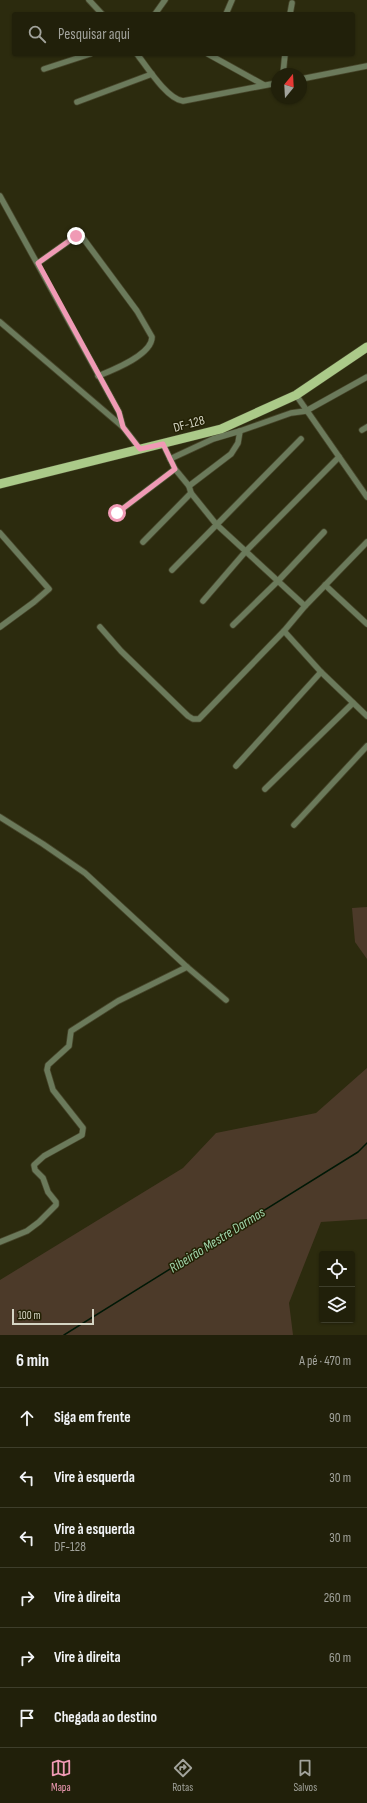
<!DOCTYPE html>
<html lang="pt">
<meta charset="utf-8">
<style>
body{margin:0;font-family:"Sofia Sans Condensed",sans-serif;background:#292813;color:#f1f3f6}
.controls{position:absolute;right:12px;bottom:12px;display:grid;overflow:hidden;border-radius:4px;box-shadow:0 1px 3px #0004}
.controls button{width:36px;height:36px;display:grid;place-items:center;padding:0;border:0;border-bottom:1px solid #3e3e2b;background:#21200a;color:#f1f3f6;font:20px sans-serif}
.compass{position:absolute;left:271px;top:68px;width:36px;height:36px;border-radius:50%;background:#21200a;box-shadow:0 1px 3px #0004;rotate:18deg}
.scale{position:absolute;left:12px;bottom:10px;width:82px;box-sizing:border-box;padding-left:4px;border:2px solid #d5d5c4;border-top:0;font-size:11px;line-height:14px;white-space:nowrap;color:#d5d5c4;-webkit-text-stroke:3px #232104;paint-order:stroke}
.stop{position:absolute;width:12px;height:12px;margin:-9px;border:3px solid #f09ab5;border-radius:50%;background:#fff}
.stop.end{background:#f09ab5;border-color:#fff;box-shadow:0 1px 4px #0008}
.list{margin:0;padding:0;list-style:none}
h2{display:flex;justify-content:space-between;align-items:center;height:52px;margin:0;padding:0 16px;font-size:17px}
h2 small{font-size:13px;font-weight:400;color:#a2a39c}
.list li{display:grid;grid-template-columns:26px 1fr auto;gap:12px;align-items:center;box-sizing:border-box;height:60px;padding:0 16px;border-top:1px solid #3e3e2b}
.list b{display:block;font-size:15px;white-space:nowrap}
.list p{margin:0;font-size:13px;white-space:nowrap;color:#a2a39c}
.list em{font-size:13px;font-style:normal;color:#a2a39c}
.icon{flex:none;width:22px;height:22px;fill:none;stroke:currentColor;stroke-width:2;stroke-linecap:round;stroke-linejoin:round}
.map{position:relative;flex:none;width:367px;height:1335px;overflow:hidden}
.search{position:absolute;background:#21200a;box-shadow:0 1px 3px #0004;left:12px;right:12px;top:12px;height:44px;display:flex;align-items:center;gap:10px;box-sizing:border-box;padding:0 14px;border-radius:4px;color:#a2a39c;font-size:15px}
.sheet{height:412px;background:#21200a}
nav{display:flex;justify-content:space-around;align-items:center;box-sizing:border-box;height:56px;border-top:1px solid #3e3e2b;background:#21200a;font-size:11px;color:#a2a39c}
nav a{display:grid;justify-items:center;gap:2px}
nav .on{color:#f09ab5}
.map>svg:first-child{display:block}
.green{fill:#4c3a29}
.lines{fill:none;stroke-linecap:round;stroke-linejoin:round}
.stream{stroke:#001806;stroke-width:1.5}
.minor-casing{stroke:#47462b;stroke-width:7}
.primary-casing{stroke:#47462b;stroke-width:10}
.minor{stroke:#6b7a5b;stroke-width:5.5}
.primary{stroke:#abca89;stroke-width:9}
.route{stroke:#f09ab5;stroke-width:5}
.labels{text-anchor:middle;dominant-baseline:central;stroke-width:3;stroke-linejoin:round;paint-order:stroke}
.street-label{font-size:13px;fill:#d5d5c4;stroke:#232104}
.water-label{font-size:14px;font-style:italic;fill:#a1d6ac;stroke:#232104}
</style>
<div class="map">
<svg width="367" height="1335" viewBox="0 0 367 1335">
<rect width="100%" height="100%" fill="#2c2b0e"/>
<!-- green -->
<g class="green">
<polygon points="367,907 367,959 355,942 352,908"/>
<polygon points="367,1068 367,1219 321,1222 289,1303 293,1335 0,1335 0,1280 183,1168 216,1133 316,1113"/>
</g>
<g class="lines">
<!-- stream -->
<polyline class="stream" points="64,1335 358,1152 367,1143"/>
<defs>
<g id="minor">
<polyline points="89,0 102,14"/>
<polyline points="155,14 165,0"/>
<polyline points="226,14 232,0"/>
<polyline points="290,14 292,3"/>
<path d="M137,54C147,67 167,99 183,101L277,83"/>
<polyline points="208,54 264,85"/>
<polyline points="44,69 90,54"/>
<polyline points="283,74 285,54"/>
<polyline points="301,79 367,66"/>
<polyline points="77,102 152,74"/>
<polyline points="0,196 119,412 123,427"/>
<path d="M38,263L76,236L79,235L83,238L137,311L152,337C152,355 113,370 98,376"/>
<polyline points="0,322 123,427 140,449"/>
<polyline points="296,395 367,497"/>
<polyline points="362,430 367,427"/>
<polyline points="163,444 175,469 189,486 191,493 216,524 305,606"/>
<polyline points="170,459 213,439 240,431 291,413 306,411 367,377"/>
<polyline points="189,486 231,454 238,443 240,431"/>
<polyline points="117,513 175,469"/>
<polyline points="0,533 49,589 34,602 0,627"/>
<polyline points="143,542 191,493"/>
<polyline points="172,570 301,439"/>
<polyline points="325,585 367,624"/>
<polyline points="203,601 246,551 339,457"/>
<polyline points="233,625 278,581 324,532"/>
<polyline points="100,627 121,651 188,716 193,719 199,719 284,631 305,606 367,542"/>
<polyline points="284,631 321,672 367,716"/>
<polyline points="236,766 321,672"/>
<polyline points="265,789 353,703"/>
<polyline points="0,817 43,844 85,873 187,967 226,1000"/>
<polyline points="294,825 367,746"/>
<polyline points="0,1242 27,1231 39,1222 56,1205 56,1202 48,1192 43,1178 35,1170 34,1165 44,1156 82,1135 83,1128 53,1090 47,1070 48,1065 69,1046 71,1031 118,1001 187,967"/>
</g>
<polyline id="primary" points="0,484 221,429 296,395 367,347"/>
</defs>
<!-- minor casing -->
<use href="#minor" class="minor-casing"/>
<!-- primary casing -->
<use href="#primary" class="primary-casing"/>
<!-- minor -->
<use href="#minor" class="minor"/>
<!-- primary -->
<use href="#primary" class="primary"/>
</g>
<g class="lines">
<!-- route -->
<polyline class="route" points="76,236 38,263 119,412 123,427 140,449 163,444 175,469 117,513"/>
</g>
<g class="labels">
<!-- street labels -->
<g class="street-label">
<text transform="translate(189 424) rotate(-15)">DF-128</text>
</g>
<!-- water labels -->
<g class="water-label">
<text transform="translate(217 1240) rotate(-32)">Ribeirão Mestre Darmas</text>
</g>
</g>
</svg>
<div class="controls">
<button><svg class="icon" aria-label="locate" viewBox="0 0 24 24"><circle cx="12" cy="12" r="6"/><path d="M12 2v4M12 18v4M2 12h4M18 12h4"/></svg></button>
<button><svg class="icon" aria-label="layers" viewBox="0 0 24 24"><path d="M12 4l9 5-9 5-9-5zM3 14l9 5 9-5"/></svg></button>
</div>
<svg class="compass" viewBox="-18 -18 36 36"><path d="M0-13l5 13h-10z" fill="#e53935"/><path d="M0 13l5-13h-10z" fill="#a2a39c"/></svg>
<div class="scale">100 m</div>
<div class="stop" style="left:117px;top:513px"></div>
<div class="stop end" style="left:76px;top:236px"></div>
<div class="search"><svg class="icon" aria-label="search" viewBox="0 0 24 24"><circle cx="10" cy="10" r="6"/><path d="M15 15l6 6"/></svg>Pesquisar aqui</div>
</div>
<section class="sheet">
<h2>6 min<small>A pé · 470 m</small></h2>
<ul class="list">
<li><svg class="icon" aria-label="ahead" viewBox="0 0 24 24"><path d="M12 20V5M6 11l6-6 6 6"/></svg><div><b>Siga em frente</b></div><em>90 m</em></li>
<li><svg class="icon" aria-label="left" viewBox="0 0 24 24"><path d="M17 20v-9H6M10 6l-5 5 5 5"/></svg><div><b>Vire à esquerda</b></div><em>30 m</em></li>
<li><svg class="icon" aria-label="left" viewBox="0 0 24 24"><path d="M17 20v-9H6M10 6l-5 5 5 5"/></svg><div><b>Vire à esquerda</b><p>DF-128</p></div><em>30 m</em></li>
<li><svg class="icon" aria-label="right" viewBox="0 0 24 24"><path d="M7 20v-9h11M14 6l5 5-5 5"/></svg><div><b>Vire à direita</b></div><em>260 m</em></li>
<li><svg class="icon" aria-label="right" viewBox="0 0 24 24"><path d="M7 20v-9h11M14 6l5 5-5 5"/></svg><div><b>Vire à direita</b></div><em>60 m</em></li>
<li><svg class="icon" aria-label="arrive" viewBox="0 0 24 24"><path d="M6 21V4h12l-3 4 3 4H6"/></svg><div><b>Chegada ao destino</b></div></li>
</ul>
</section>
<nav>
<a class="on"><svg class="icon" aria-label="map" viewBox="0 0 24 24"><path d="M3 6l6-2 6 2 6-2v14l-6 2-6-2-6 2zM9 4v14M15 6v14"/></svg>Mapa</a>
<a><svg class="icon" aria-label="directions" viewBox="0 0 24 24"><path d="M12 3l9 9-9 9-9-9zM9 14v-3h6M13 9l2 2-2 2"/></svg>Rotas</a>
<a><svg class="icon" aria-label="saved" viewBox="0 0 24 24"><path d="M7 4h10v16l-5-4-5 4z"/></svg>Salvos</a>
</nav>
